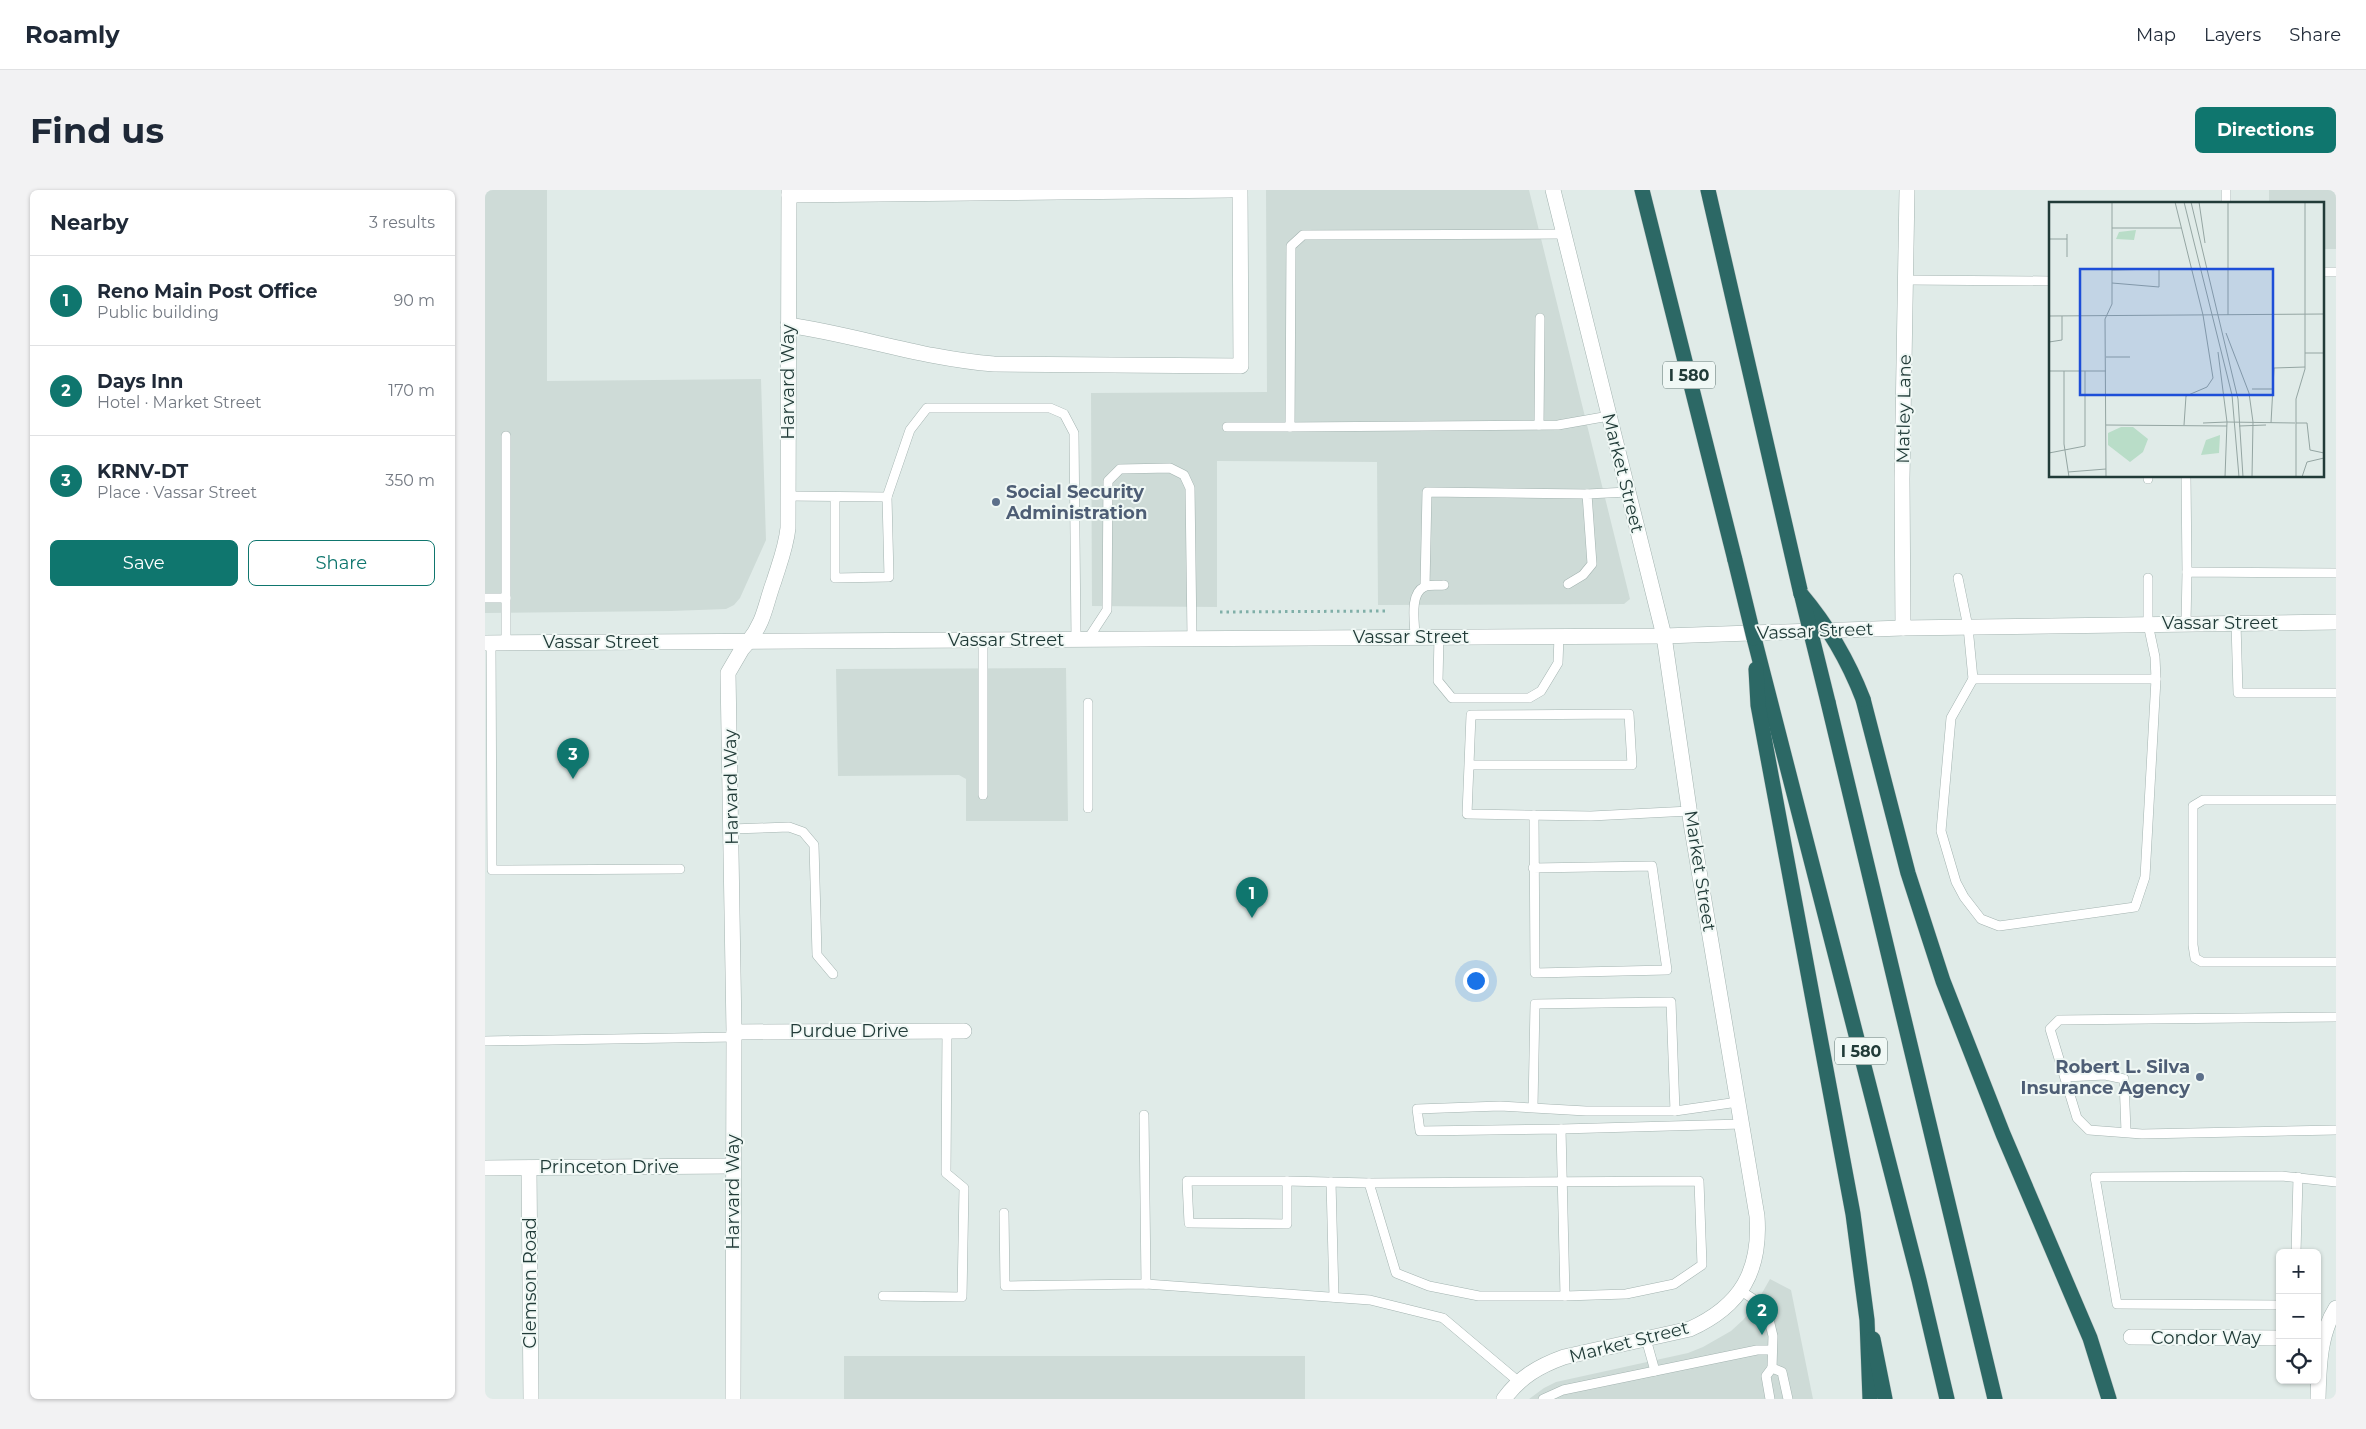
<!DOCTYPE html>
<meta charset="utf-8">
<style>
body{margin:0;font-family:Montserrat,sans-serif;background:#f2f2f3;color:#1f2937}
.controls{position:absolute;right:15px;bottom:15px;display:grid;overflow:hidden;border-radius:8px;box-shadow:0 1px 4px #0004}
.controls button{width:45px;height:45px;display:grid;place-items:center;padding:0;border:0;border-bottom:1px solid #e0e1e3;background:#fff;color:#1f2937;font:25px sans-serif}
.you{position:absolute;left:990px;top:790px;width:18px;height:18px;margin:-12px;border:4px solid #fff;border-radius:50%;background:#1a73e8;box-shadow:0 0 0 8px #1a73e833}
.badge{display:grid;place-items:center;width:32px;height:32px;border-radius:50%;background:#0f766e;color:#fff;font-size:16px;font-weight:700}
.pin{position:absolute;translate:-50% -41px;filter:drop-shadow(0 1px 2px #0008)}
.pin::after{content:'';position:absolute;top:26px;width:18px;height:15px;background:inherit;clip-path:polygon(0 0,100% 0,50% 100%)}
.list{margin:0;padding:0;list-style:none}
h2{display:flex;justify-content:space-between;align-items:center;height:65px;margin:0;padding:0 20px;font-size:21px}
h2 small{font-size:16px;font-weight:400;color:#747a83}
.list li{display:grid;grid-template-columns:32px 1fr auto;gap:15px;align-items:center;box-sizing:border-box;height:90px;padding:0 20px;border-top:1px solid #e0e1e3}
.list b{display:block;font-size:19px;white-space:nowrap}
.list p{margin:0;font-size:16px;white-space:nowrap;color:#747a83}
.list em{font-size:16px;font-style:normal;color:#747a83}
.actions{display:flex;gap:10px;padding:15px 20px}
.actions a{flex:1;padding:11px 0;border:1px solid #0f766e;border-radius:8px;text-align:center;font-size:18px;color:#0f766e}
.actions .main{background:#0f766e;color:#fff}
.icon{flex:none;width:28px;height:28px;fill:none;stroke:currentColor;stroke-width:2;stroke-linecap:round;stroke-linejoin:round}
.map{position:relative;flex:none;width:1851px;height:1209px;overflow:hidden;border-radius:8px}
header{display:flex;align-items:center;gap:30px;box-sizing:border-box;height:70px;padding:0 25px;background:#fff;border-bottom:1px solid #e0e1e3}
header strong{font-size:24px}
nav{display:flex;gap:28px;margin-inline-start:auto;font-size:18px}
.intro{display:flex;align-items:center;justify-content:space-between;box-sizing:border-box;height:120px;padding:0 30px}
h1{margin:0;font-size:35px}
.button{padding:12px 22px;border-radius:8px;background:#0f766e;color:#fff;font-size:18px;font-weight:700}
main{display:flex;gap:30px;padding:0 30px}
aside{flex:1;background:#fff;border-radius:8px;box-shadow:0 1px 4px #0004}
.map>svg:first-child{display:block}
.built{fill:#cedbd7}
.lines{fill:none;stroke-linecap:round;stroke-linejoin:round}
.service-casing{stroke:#a3b3b0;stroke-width:10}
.minor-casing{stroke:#a3b3b0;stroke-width:16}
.tertiary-casing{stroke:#a3b3b0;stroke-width:16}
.motorway-casing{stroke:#c1c8c7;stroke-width:16}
.path{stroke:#80afa8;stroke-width:3;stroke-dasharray:2.5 4;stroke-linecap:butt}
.service{stroke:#fff;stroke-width:9}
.minor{stroke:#fff;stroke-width:15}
.tertiary{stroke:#fff;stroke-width:15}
.motorway{stroke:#2c6865;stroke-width:15}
.motorway-bridge-casing{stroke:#c1c8c7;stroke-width:16;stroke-linecap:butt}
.motorway-bridge{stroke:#2c6865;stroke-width:15}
.service-dot{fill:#5c6f8a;stroke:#f0f8f5;stroke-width:2}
.labels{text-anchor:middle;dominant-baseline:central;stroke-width:4;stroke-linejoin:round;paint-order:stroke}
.shield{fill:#f0f8f5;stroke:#5f7471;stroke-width:1}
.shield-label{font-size:16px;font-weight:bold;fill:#213b38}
.street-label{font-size:18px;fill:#213b38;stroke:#f0f8f5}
.service-label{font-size:18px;font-weight:bold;fill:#4e5e75;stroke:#f0f8f5;text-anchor:start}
.inset-road{fill:none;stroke:#94a5a2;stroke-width:1}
.view{fill:#1d4ed8;fill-opacity:0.15;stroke:#1d4ed8;stroke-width:2.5}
.inset-edge{fill:none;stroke:#213b38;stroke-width:2.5}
</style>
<header>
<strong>Roamly</strong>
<nav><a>Map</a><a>Layers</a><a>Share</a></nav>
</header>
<div class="intro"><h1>Find us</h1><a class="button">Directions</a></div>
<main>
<aside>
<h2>Nearby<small>3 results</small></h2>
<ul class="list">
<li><span class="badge">1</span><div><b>Reno Main Post Office</b><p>Public building</p></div><em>90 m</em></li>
<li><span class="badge">2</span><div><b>Days Inn</b><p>Hotel · Market Street</p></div><em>170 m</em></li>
<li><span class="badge">3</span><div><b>KRNV-DT</b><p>Place · Vassar Street</p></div><em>350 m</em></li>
</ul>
<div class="actions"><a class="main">Save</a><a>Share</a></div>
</aside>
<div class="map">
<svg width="1851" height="1209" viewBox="0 0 1851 1209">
<rect width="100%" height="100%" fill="#e0ebe8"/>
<!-- built -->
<g class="built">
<polygon points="0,0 62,0 62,191 276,189 281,350 255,408 249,415 241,419 186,421 0,423"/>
<polygon points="781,0 1044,0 1145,409 1139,414 893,415 892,272 732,271 732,417 607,416 606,203 782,202"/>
<polygon points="1784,0 1851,0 1851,59 1837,59 1837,14 1784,14"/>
<polygon points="581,478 583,631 481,631 481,589 474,585 353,586 351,479"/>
<polygon points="1285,1089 1306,1100 1328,1209 1044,1209 1059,1198 1071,1192 1203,1163 1218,1157 1246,1141 1258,1130 1269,1117"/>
<polygon points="820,1166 820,1209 359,1209 359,1166"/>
</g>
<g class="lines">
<defs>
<g id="service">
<polyline points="1741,0 1741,14"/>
<polyline points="1079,44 818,45 806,56 805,237 1073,235 1124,226"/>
<polyline points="1837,82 1851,82"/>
<polyline points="1422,90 1565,91"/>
<polyline points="1054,235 1055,128"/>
<polyline points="742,237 805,237"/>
<polyline points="21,246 21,453"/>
<polyline points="1701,286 1702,382"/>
<polyline points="1663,289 1663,286"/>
<polyline points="303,306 402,307 404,387 350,388 350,307"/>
<polyline points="402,307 425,240 442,218 565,218 579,224 589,243 591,449"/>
<polyline points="1473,388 1483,437 1488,489 1671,489"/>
<polyline points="1083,394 1098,385 1107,374 1102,304 1143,302"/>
<polyline points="940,396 942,302 1102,304"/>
<polyline points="0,408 21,408"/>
<polyline points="1751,433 1753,503 1851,503"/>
<polyline points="1701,434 1702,382 1851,383"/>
<path d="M930,447C930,434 924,404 939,397C944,394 953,396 959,395"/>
<polyline points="954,447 953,491 967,508 1044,508 1056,501 1073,473 1074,446"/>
<polyline points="603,449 622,420 623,291 635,279 685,278 699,285 705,298 707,448"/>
<polyline points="498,450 498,605"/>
<polyline points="6,453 7,680 195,679"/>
<polyline points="1488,489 1466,528 1456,641 1471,692 1479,707 1496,729 1514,736 1650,717 1660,687 1671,489 1670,467 1663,434 1663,388"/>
<polyline points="984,575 1147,575 1144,524 986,525 982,624 1106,626 1205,621"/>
<polyline points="1851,610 1718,610 1708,616 1708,755 1710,768 1717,772 1851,772"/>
<polyline points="603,618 603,513"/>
<polyline points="247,639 304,637 318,642 329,655 332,765 348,784"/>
<polyline points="1048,678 1167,676 1182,780 1050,783 1049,625"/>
<polyline points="1851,827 1574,830 1565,839 1592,928 1604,940 1657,944 1851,940"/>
<polyline points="0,851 249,847"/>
<polyline points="1580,887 1620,885 1639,889 1641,942"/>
<polyline points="1048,917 1050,814 1186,812 1190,921"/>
<polyline points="659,925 661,1094"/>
<polyline points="1076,939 1257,934"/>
<polygon points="702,991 802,991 802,1034 704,1033"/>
<polyline points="802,991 884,993 911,1083 944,1096 994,1106 1080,1106 1076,939 935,941 932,919 1015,916 1101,921 1190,921 1253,912"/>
<polyline points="846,992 849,1107"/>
<polyline points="884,993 1214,991 1217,1075 1189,1094 1141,1104 1080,1106"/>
<polyline points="519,1023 520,1096 661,1094 885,1110 958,1128 1034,1192"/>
<polyline points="1811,1063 1813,987"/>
<polyline points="1256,1101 1281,1117 1288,1146 1287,1178"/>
<polyline points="398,1106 477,1107 479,998 461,983 462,841"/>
<polyline points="1795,1115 1632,1114 1610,987 1797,986 1851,992"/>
<polyline points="1161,1149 1170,1181"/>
<polyline points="1058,1209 1078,1200 1272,1160 1287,1160"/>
<polyline points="1285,1209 1281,1186 1287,1178 1297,1182 1303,1209"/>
</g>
<g id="minor">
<polyline points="304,5 745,0"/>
<path d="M303,135C372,145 439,169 509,174L756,176L755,0"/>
<polyline points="1418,438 1417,289 1422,0"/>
<path d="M263,452C280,431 280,415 289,391C295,372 301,357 303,338L304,0"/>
<polyline points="249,842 479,841"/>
<polyline points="0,978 248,976"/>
<polyline points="44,978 46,1209"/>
<polyline points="1646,1147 1795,1148"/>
<path d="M1019,1209C1035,1187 1054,1176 1079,1167L1205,1139C1256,1116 1276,1081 1272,1026L1207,639L1179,446L1068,0"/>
<path d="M1833,1209C1834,1178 1834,1145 1851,1118"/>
</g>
<g id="tertiary">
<polyline points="0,453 1179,446 1418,438 1851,432"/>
<polyline points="248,1209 249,842 243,483 257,459 263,452"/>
</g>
<g id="motorway">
<polyline points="1157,0 1250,370"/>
<polyline points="1223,0 1316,404"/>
<polyline points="1269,448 1434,1090 1462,1209"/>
<polyline points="1271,479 1273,515 1368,1024 1382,1130 1385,1209"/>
<polyline points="1378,509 1423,683 1458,791 1518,944 1605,1148 1624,1209"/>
<polyline points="1343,512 1510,1209"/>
<polyline points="1388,1149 1400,1209"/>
</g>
</defs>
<!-- service casing -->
<use href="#service" class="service-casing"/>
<!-- minor casing -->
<use href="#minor" class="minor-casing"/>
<!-- tertiary casing -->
<use href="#tertiary" class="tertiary-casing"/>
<!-- motorway casing -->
<use href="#motorway" class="motorway-casing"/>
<!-- path -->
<polyline class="path" points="735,422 904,421"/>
<!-- service -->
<use href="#service" class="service"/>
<!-- minor -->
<use href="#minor" class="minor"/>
<!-- tertiary -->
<use href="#tertiary" class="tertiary"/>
<!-- motorway -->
<use href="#motorway" class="motorway"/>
<defs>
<g id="motorway-bridge">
<polyline points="1250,370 1269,448"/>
<path d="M1316,404C1343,436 1363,470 1378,509"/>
<polyline points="1317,407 1343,512"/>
</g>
</defs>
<!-- motorway-bridge casing -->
<use href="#motorway-bridge" class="motorway-bridge-casing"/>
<!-- motorway-bridge -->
<use href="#motorway-bridge" class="motorway-bridge"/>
</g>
<!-- markers -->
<g class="service-dot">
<circle cx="511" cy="312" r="5"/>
<circle cx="1715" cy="887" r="5"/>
</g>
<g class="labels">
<!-- shield labels -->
<g class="shield">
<rect x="1178" y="171.5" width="52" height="27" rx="4"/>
<rect x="1350" y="847.5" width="52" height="27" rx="4"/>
</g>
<g class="shield-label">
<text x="1204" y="185">I 580</text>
<text x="1376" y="861">I 580</text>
</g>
<!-- street labels -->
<g class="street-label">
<text transform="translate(303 192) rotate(-90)">Harvard Way</text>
<text transform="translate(1419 219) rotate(-89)">Matley Lane</text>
<text transform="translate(1138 283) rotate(76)">Market Street</text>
<text x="1735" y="433">Vassar Street</text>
<text transform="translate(1330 441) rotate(-2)">Vassar Street</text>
<text x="926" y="447">Vassar Street</text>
<text x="521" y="450">Vassar Street</text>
<text x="116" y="452">Vassar Street</text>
<text transform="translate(246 597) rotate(-91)">Harvard Way</text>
<text transform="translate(1215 681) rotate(81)">Market Street</text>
<text x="364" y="841">Purdue Drive</text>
<text x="124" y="977">Princeton Drive</text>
<text transform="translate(248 1002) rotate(-90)">Harvard Way</text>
<text transform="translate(45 1093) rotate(-90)">Clemson Road</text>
<text x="1721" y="1148">Condor Way</text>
<text transform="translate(1144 1152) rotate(-14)">Market Street</text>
</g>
<!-- service labels -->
<g class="service-label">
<text x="521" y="302">Social Security<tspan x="521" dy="21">Administration</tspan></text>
<text x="1705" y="877" text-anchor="end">Robert L. Silva<tspan x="1705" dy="21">Insurance Agency</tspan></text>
</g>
</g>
<!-- overview -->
<g transform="translate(1564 12)">
<rect width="275" height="275" fill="#e0ebe8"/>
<path d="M87,28L85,38L67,37L70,30ZM72,225H84L99,237L94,250L81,260L59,243V231ZM171,233L170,251L152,253L157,238Z" fill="#b9ddc8"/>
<path class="inset-road" d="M126,0L154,113L164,176L158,185L137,194L135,223M135,0L183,193L190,275M142,0L189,197L194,275M150,0L156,41M63,26H132M0,37H18M18,55V32M63,81L110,85V67L63,68M179,113V0M0,114L275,112M177,131L200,191L204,220M0,140L13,138V114M169,150L178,220M256,151H275M57,155H81M0,169H57M15,169V242L20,275M203,187H223M154,221L178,220M222,221L225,166L256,165M247,221H258L261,248L275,251M57,223L178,224M190,224L217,223M0,251L36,244V169M19,270L57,267M57,275L56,117L63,102V0M176,275L178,220L246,221M203,275L204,220M247,275V197L256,167V0M253,275L258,260L275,256"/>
<path class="view" d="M31,67H224V193H31Z"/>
<rect width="275" height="275" class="inset-edge"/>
</g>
</svg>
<div class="controls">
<button>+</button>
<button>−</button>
<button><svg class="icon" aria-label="locate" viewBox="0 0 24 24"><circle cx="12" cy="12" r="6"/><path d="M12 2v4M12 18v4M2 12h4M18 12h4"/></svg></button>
</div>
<div class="you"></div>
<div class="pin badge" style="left:767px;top:728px">1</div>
<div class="pin badge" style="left:1277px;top:1145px">2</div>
<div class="pin badge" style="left:88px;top:589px">3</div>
</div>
</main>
